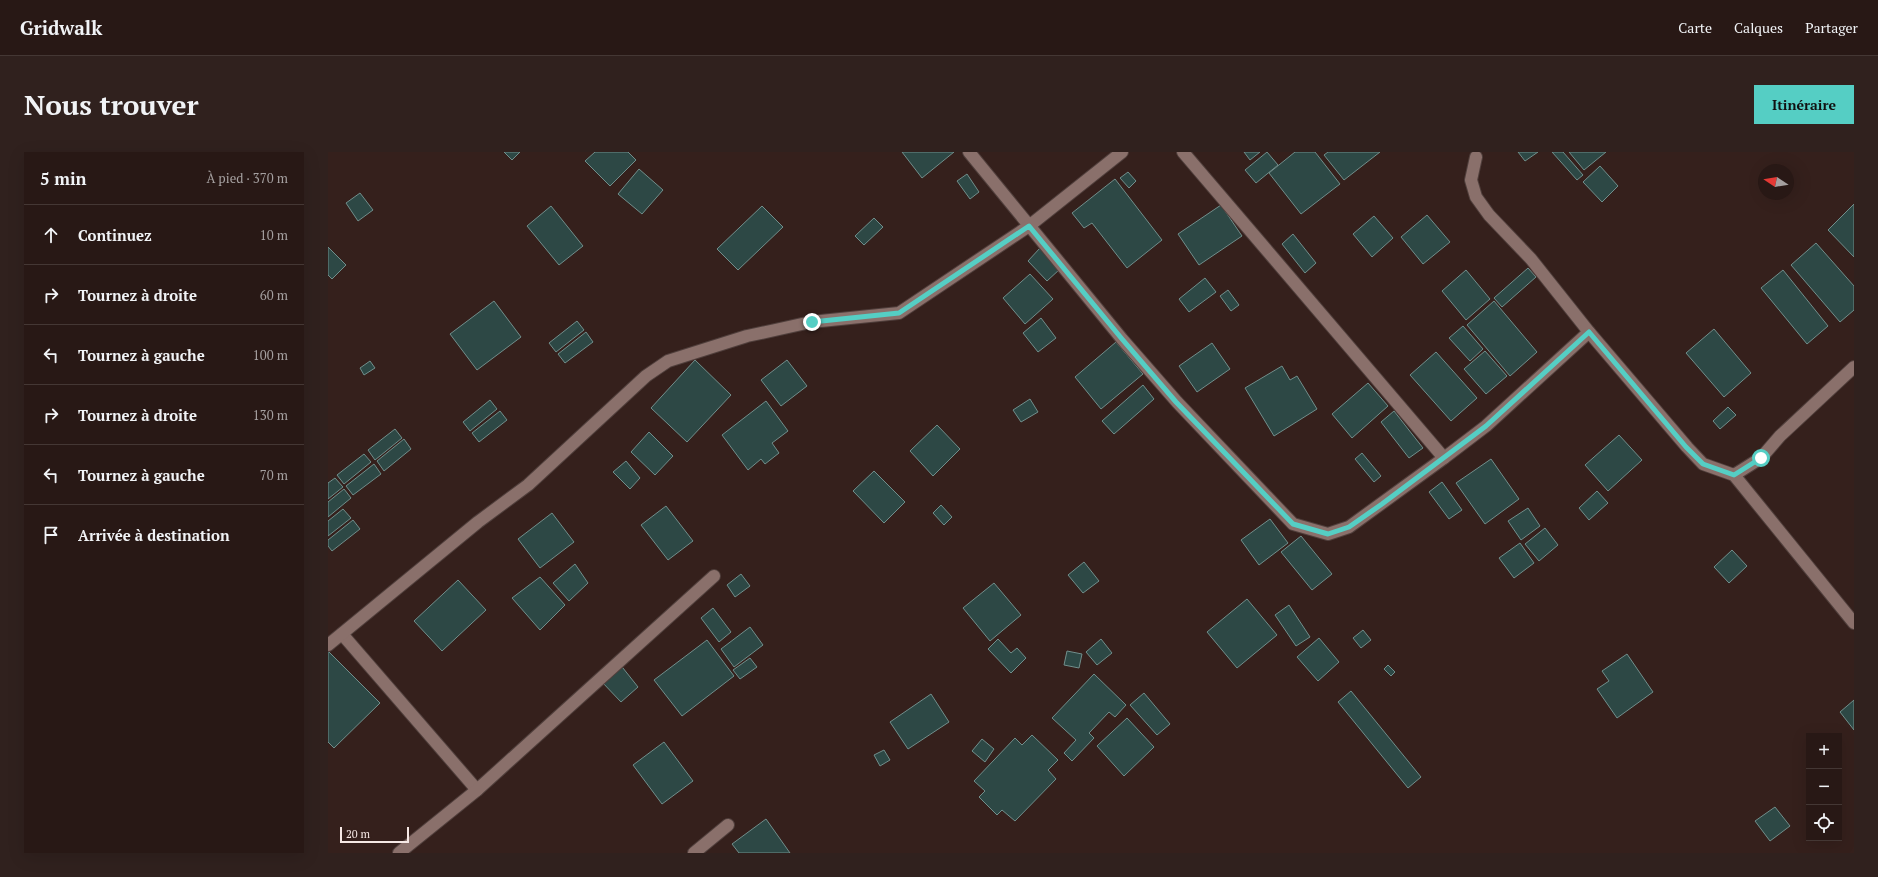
<!DOCTYPE html>
<html lang="fr">
<meta charset="utf-8">
<style>
body{margin:0;font-family:"PT Serif",serif;background:#30211e;color:#f1f3f6}
.controls{position:absolute;right:12px;bottom:12px;display:grid;overflow:hidden;border-radius:0px;box-shadow:0 4px 16px #0002}
.controls button{width:36px;height:36px;display:grid;place-items:center;padding:0;border:0;border-bottom:1px solid #443734;background:#281815;color:#f1f3f6;font:20px sans-serif}
.compass{position:absolute;left:1430px;top:12px;width:36px;height:36px;border-radius:50%;background:#281815;box-shadow:0 4px 16px #0002;rotate:282deg}
.scale{position:absolute;left:12px;bottom:10px;width:69px;box-sizing:border-box;padding-left:4px;border:2px solid #f6e8e5;border-top:0;font-size:11px;line-height:14px;white-space:nowrap;color:#f6e8e5;-webkit-text-stroke:3px #35201c;paint-order:stroke}
.stop{position:absolute;width:12px;height:12px;margin:-9px;border:3px solid #55cec4;border-radius:50%;background:#fff}
.stop.end{background:#55cec4;border-color:#fff;box-shadow:0 1px 4px #0008}
.list{margin:0;padding:0;list-style:none}
h2{display:flex;justify-content:space-between;align-items:center;height:52px;margin:0;padding:0 16px;font-size:17px}
h2 small{font-size:13px;font-weight:400;color:#a5a0a0}
.list li{display:grid;grid-template-columns:26px 1fr auto;gap:12px;align-items:center;box-sizing:border-box;height:60px;padding:0 16px;border-top:1px solid #443734}
.list b{display:block;font-size:15px;white-space:nowrap}
.list em{font-size:13px;font-style:normal;color:#a5a0a0}
.icon{flex:none;width:22px;height:22px;fill:none;stroke:currentColor;stroke-width:2;stroke-linecap:round;stroke-linejoin:round}
.map{position:relative;flex:none;width:1526px;height:701px;overflow:hidden;border-radius:0px}
header{display:flex;align-items:center;gap:24px;box-sizing:border-box;height:56px;padding:0 20px;background:#281815;border-bottom:1px solid #443734}
header strong{font-size:19px}
nav{display:flex;gap:22px;margin-inline-start:auto;font-size:14px}
.intro{display:flex;align-items:center;justify-content:space-between;box-sizing:border-box;height:96px;padding:0 24px}
h1{margin:0;font-size:28px}
.button{padding:10px 18px;border-radius:0px;background:#55cec4;color:#111;font-size:14px;font-weight:700}
main{display:flex;gap:24px;padding:0 24px}
aside{flex:1;background:#281815;border-radius:0px;box-shadow:0 4px 16px #0002}
.map>svg:first-child{display:block}
.building{fill:#2d4845;stroke:#718e8b}
.lines{fill:none;stroke-linecap:round;stroke-linejoin:round}
.minor-casing{stroke:#503f3c;stroke-width:14}
.minor{stroke:#8a706b;stroke-width:12}
.route{stroke:#55cec4;stroke-width:5}
</style>
<header>
<strong>Gridwalk</strong>
<nav><a>Carte</a><a>Calques</a><a>Partager</a></nav>
</header>
<div class="intro"><h1>Nous trouver</h1><a class="button">Itinéraire</a></div>
<main>
<aside>
<h2>5 min<small>À pied · 370 m</small></h2>
<ul class="list">
<li><svg class="icon" aria-label="ahead" viewBox="0 0 24 24"><path d="M12 20V5M6 11l6-6 6 6"/></svg><div><b>Continuez</b></div><em>10 m</em></li>
<li><svg class="icon" aria-label="right" viewBox="0 0 24 24"><path d="M7 20v-9h11M14 6l5 5-5 5"/></svg><div><b>Tournez à droite</b></div><em>60 m</em></li>
<li><svg class="icon" aria-label="left" viewBox="0 0 24 24"><path d="M17 20v-9H6M10 6l-5 5 5 5"/></svg><div><b>Tournez à gauche</b></div><em>100 m</em></li>
<li><svg class="icon" aria-label="right" viewBox="0 0 24 24"><path d="M7 20v-9h11M14 6l5 5-5 5"/></svg><div><b>Tournez à droite</b></div><em>130 m</em></li>
<li><svg class="icon" aria-label="left" viewBox="0 0 24 24"><path d="M17 20v-9H6M10 6l-5 5 5 5"/></svg><div><b>Tournez à gauche</b></div><em>70 m</em></li>
<li><svg class="icon" aria-label="arrive" viewBox="0 0 24 24"><path d="M6 21V4h12l-3 4 3 4H6"/></svg><div><b>Arrivée à destination</b></div></li>
</ul>
</aside>
<div class="map">
<svg width="1526" height="701" viewBox="0 0 1526 701">
<rect width="100%" height="100%" fill="#35201c"/>
<!-- building -->
<g class="building">
<polygon points="176,0 192,0 184,8"/>
<polygon points="267,0 300,0 308,8 282,34 257,9"/>
<polygon points="574,0 626,0 594,26"/>
<polygon points="916,0 932,0 922,8"/>
<polygon points="939,0 950,13 928,31 917,18"/>
<polygon points="967,0 987,0 1012,32 973,62 941,21"/>
<polygon points="1000,0 1052,0 1016,28 996,3"/>
<polygon points="1190,0 1210,0 1197,9"/>
<polygon points="1224,0 1235,0 1255,23 1249,28"/>
<polygon points="1241,0 1278,0 1256,18"/>
<polygon points="1272,14 1290,34 1274,50 1255,30"/>
<polygon points="311,17 335,38 314,62 290,42"/>
<polygon points="800,20 808,29 801,36 792,26"/>
<polygon points="639,22 651,40 642,47 629,29"/>
<polygon points="787,27 834,88 799,116 764,71 756,76 744,61"/>
<polygon points="32,41 45,58 30,69 18,51"/>
<polygon points="1526,52 1526,105 1500,78"/>
<polygon points="893,53 914,84 871,113 850,82"/>
<polygon points="223,54 255,94 231,113 199,74"/>
<polygon points="434,54 455,75 410,118 389,97"/>
<polygon points="1099,63 1122,90 1095,112 1073,85"/>
<polygon points="1046,64 1065,86 1044,105 1025,82"/>
<polygon points="546,66 555,75 536,93 527,84"/>
<polygon points="965,82 988,111 977,121 954,92"/>
<polygon points="1488,91 1526,134 1526,158 1512,170 1463,113"/>
<polygon points="0,95 18,113 4,127 0,123"/>
<polygon points="712,96 732,117 719,129 700,109"/>
<polygon points="1200,116 1208,125 1174,155 1166,146"/>
<polygon points="1138,118 1162,147 1138,168 1114,139"/>
<polygon points="1455,118 1500,174 1479,192 1433,136"/>
<polygon points="702,122 725,147 697,172 675,146"/>
<polygon points="877,126 888,140 861,160 851,147"/>
<polygon points="900,138 911,153 903,159 892,144"/>
<polygon points="166,149 193,185 149,218 122,182"/>
<polygon points="1166,149 1209,200 1182,224 1139,173"/>
<polygon points="713,166 728,186 710,200 695,181"/>
<polygon points="249,169 256,178 228,200 221,191"/>
<polygon points="1135,174 1155,197 1142,209 1121,186"/>
<polygon points="1386,177 1423,221 1396,245 1358,201"/>
<polygon points="258,180 265,190 237,211 230,202"/>
<polygon points="788,190 815,222 773,257 747,225"/>
<polygon points="884,191 902,217 869,240 851,214"/>
<polygon points="1157,199 1179,224 1158,242 1136,217"/>
<polygon points="1108,200 1149,246 1123,269 1082,223"/>
<polygon points="367,208 403,243 359,290 323,256"/>
<polygon points="459,208 479,234 453,254 433,228"/>
<polygon points="42,209 47,216 36,223 32,216"/>
<polygon points="954,214 962,228 969,224 989,257 946,284 917,236"/>
<polygon points="1040,231 1060,254 1024,286 1004,262"/>
<polygon points="815,233 826,247 786,282 774,269"/>
<polygon points="702,247 710,260 693,270 685,258"/>
<polygon points="162,248 169,257 142,279 135,270"/>
<polygon points="438,249 460,279 444,291 451,301 437,312 433,307 420,318 394,283"/>
<polygon points="1400,255 1408,263 1392,277 1385,269"/>
<polygon points="172,259 179,268 151,290 144,281"/>
<polygon points="1066,259 1095,296 1081,306 1053,270"/>
<polygon points="609,273 632,297 605,324 582,299"/>
<polygon points="67,277 74,286 47,308 40,298"/>
<polygon points="321,280 345,304 327,323 303,300"/>
<polygon points="1291,283 1314,308 1280,339 1257,313"/>
<polygon points="76,287 83,297 56,319 49,309"/>
<polygon points="1034,301 1053,324 1046,330 1027,307"/>
<polygon points="36,302 43,310 16,332 9,323"/>
<polygon points="1163,307 1191,347 1157,372 1128,331"/>
<polygon points="298,309 312,326 302,337 285,320"/>
<polygon points="46,312 53,322 25,343 18,334"/>
<polygon points="546,319 577,350 556,371 525,339"/>
<polygon points="7,326 15,335 0,347 0,331"/>
<polygon points="1114,330 1134,358 1121,367 1101,340"/>
<polygon points="16,337 23,346 0,365 0,350"/>
<polygon points="1269,339 1280,351 1261,368 1251,356"/>
<polygon points="613,353 624,365 616,373 605,361"/>
<polygon points="338,354 365,389 340,408 313,373"/>
<polygon points="1200,356 1212,374 1193,388 1180,369"/>
<polygon points="15,357 23,366 0,384 0,369"/>
<polygon points="224,361 246,390 212,416 190,387"/>
<polygon points="942,367 960,391 931,413 913,388"/>
<polygon points="25,368 32,377 4,399 0,394 0,388"/>
<polygon points="1217,376 1230,393 1211,409 1197,392"/>
<polygon points="973,384 1004,422 984,438 953,400"/>
<polygon points="1192,391 1206,411 1186,426 1171,406"/>
<polygon points="1404,398 1419,414 1401,431 1386,415"/>
<polygon points="756,410 771,429 755,441 740,423"/>
<polygon points="247,412 260,431 241,449 225,431"/>
<polygon points="413,422 422,434 407,445 399,433"/>
<polygon points="212,425 237,453 212,478 184,446"/>
<polygon points="130,428 158,458 114,499 86,469"/>
<polygon points="666,431 693,463 662,489 635,456"/>
<polygon points="919,447 949,483 909,516 879,480"/>
<polygon points="961,453 982,485 968,494 947,463"/>
<polygon points="385,456 403,480 391,490 373,466"/>
<polygon points="422,475 435,493 406,515 393,497"/>
<polygon points="1035,478 1043,488 1033,496 1025,486"/>
<polygon points="991,486 1011,510 990,529 969,505"/>
<polygon points="670,487 683,501 689,496 698,506 683,521 660,497"/>
<polygon points="773,487 784,501 769,513 758,500"/>
<polygon points="379,488 406,524 354,564 326,528"/>
<polygon points="0,499 52,551 6,596 0,590"/>
<polygon points="739,499 754,502 751,516 736,513"/>
<polygon points="1299,502 1325,540 1289,566 1269,537 1281,529 1274,519"/>
<polygon points="422,506 429,515 412,527 405,518"/>
<polygon points="291,511 310,535 293,550 273,529"/>
<polygon points="1060,513 1067,520 1063,524 1056,517"/>
<polygon points="766,522 798,553 787,565 781,560 761,581 766,586 744,609 736,601 748,588 724,566"/>
<polygon points="1023,539 1093,625 1080,636 1010,550"/>
<polygon points="816,541 842,572 829,583 802,553"/>
<polygon points="603,542 621,570 580,597 562,570"/>
<polygon points="1526,548 1526,578 1512,560"/>
<polygon points="799,566 826,595 796,624 769,594"/>
<polygon points="704,583 730,608 720,618 728,627 687,669 674,658 669,663 651,645 657,639 646,629 687,586 694,593"/>
<polygon points="654,587 666,597 657,610 644,599"/>
<polygon points="336,590 365,629 334,652 305,613"/>
<polygon points="556,598 562,608 552,614 546,603"/>
<polygon points="1447,655 1462,674 1442,689 1427,669"/>
<polygon points="438,667 462,701 411,701 404,692"/>
</g>
<g class="lines">
<defs>
<g id="minor">
<polyline points="641,0 794,187 849,250 965,372 1000,382 1021,375 1116,306 1158,274 1261,180"/>
<polyline points="855,0 1116,306"/>
<polyline points="1148,5 1143,28 1148,45 1161,63 1203,107 1261,180 1359,295 1375,312 1406,323 1526,471"/>
<polyline points="1406,323 1433,306 1452,284 1526,215"/>
<polyline points="14,482 149,638"/>
<polyline points="0,493 150,370 200,333 318,224 340,209 419,184 447,178 483,170 571,161 701,74 794,0"/>
<polyline points="71,701 149,638 386,424"/>
<polyline points="366,701 400,673"/>
</g>
</defs>
<!-- minor casing -->
<use href="#minor" class="minor-casing"/>
<!-- minor -->
<use href="#minor" class="minor"/>
</g>
<g class="lines">
<!-- route -->
<polyline class="route" points="484,170 571,161 701,74 794,187 848,250 965,372 1000,382 1021,375 1054,352 1158,274 1261,180 1358,295 1375,312 1406,323 1433,306"/>
</g>
</svg>
<div class="controls">
<button>+</button>
<button>−</button>
<button><svg class="icon" aria-label="locate" viewBox="0 0 24 24"><circle cx="12" cy="12" r="6"/><path d="M12 2v4M12 18v4M2 12h4M18 12h4"/></svg></button>
</div>
<svg class="compass" viewBox="-18 -18 36 36"><path d="M0-13l5 13h-10z" fill="#e53935"/><path d="M0 13l5-13h-10z" fill="#a5a0a0"/></svg>
<div class="scale">20 m</div>
<div class="stop" style="left:1433px;top:306px"></div>
<div class="stop end" style="left:484px;top:170px"></div>
</div>
</main>
